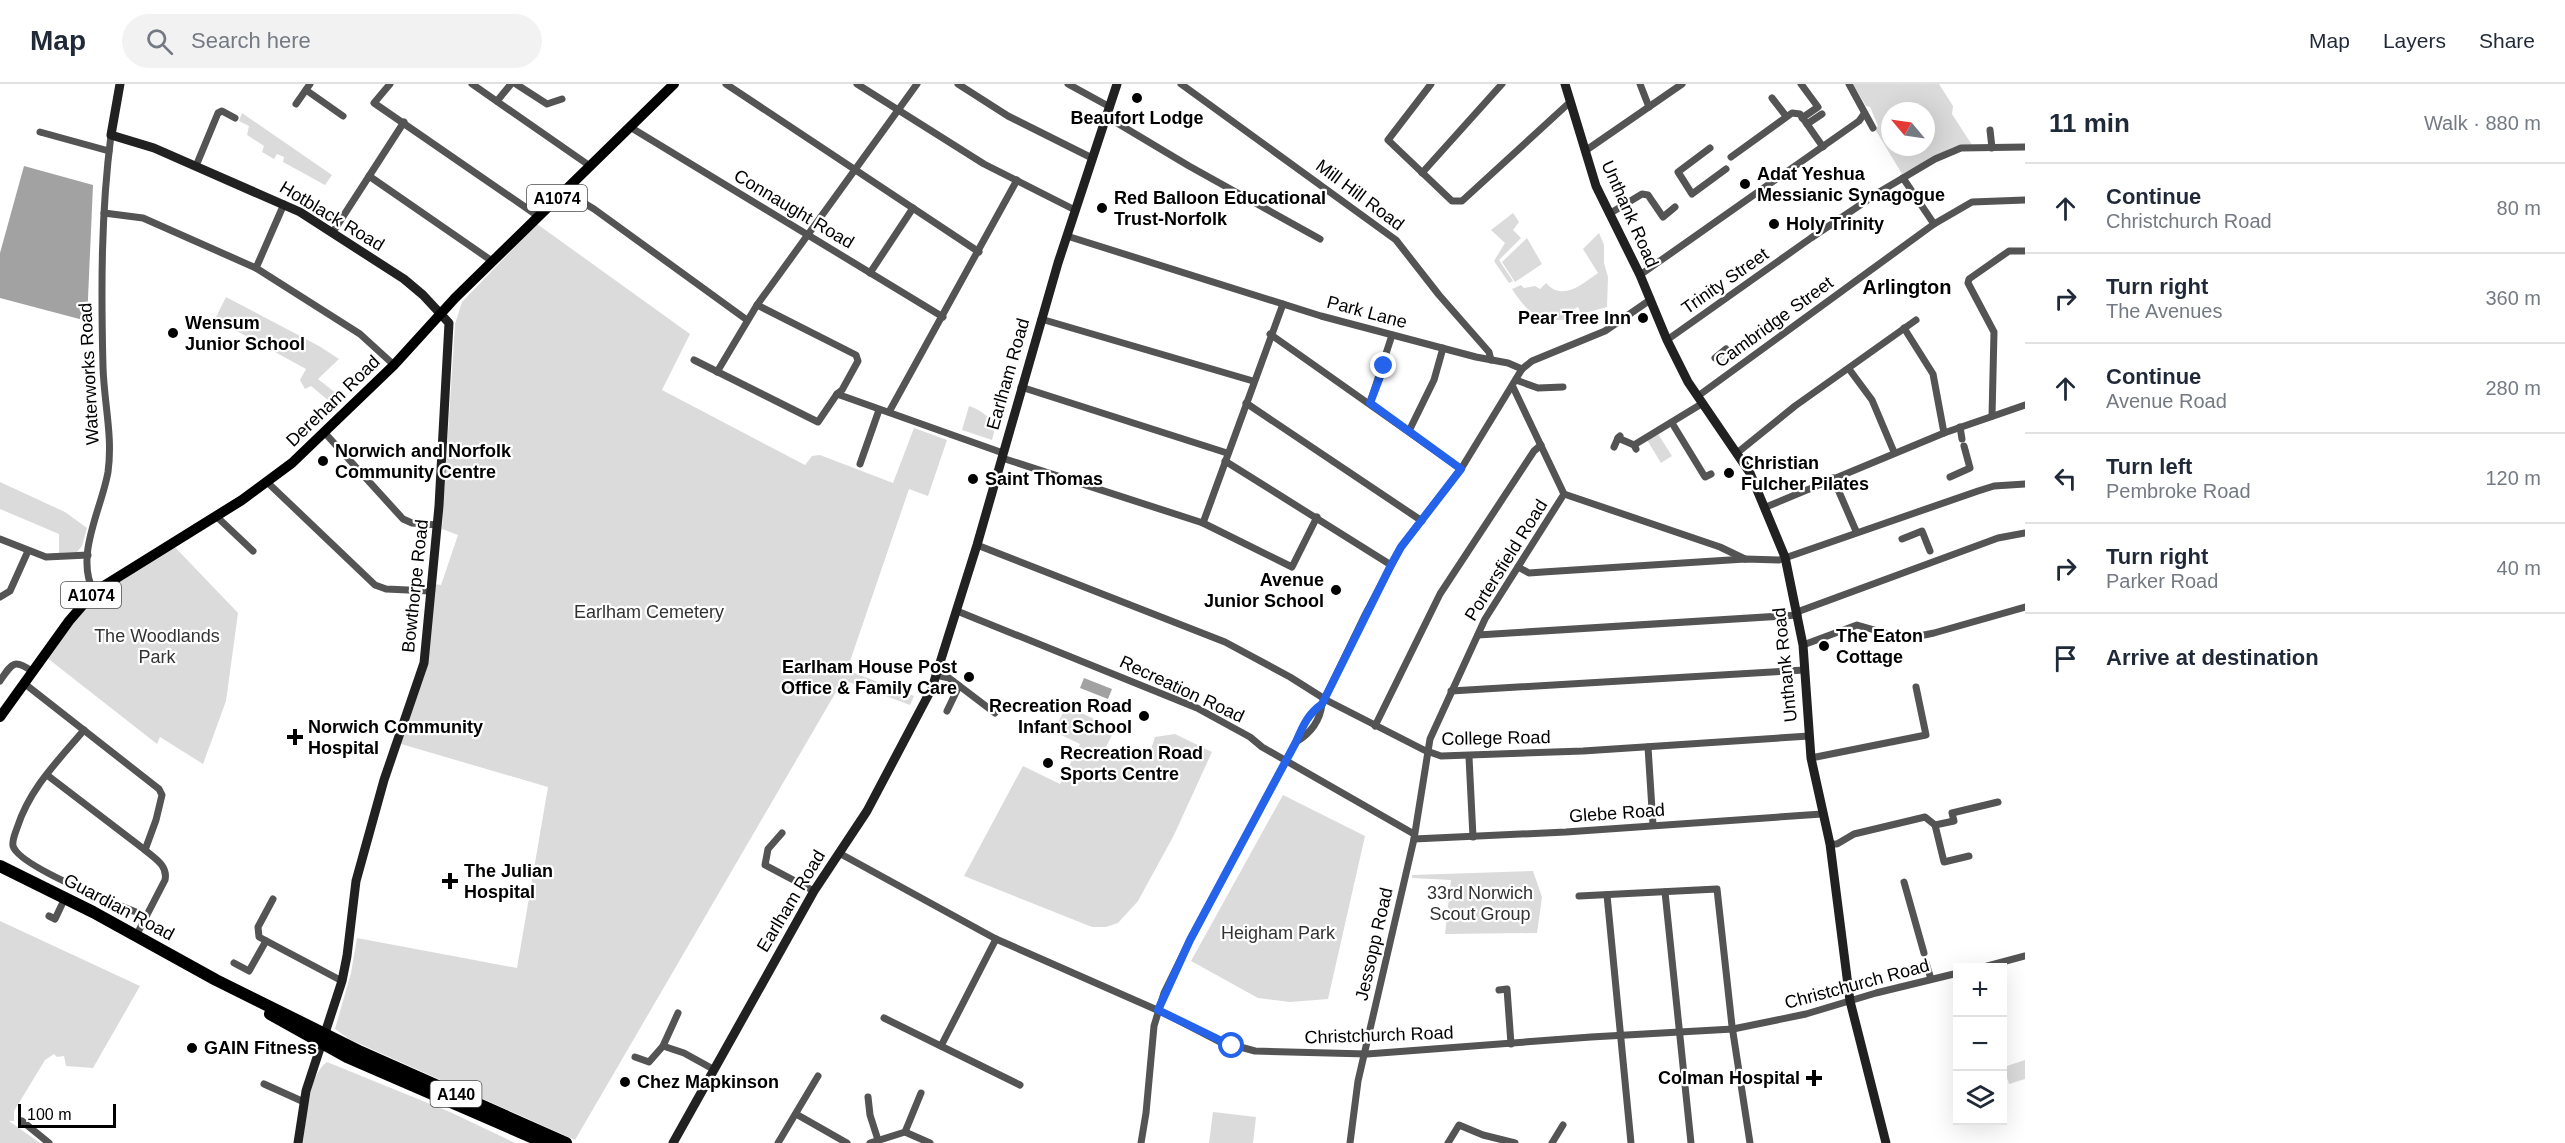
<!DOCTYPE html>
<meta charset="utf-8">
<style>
body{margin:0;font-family:Helvetica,sans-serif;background:#f2f2f3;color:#1f2937}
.controls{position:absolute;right:18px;bottom:18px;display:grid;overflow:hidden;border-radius:0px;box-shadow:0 6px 24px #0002}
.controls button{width:54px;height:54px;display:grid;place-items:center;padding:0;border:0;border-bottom:2px solid #e0e1e3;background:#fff;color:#1f2937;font:30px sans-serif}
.compass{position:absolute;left:1881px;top:18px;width:54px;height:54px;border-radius:50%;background:#fff;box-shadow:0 6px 24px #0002;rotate:299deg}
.scale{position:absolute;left:18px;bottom:15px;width:98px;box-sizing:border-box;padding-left:6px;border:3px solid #000;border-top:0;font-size:16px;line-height:21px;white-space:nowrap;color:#000;-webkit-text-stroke:4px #fff;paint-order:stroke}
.stop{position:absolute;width:18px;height:18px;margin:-14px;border:4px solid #2563eb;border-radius:50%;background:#fff}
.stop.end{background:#2563eb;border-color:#fff;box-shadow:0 2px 6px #0008}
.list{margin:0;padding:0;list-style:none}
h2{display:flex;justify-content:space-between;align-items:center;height:78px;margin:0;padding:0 24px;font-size:26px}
h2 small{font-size:20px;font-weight:400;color:#747a83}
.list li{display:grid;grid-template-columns:39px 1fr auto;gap:18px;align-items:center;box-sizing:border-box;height:90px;padding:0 24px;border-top:2px solid #e0e1e3}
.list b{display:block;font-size:22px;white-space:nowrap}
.list p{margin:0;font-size:20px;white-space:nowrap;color:#747a83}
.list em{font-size:20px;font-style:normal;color:#747a83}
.icon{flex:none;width:33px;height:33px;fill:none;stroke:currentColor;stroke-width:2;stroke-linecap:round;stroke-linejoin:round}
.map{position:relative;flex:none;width:2025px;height:1059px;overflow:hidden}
header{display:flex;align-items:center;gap:36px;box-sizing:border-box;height:84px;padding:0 30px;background:#fff;border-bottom:2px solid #e0e1e3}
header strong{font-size:28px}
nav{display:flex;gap:33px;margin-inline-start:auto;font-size:21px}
.search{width:420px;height:54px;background:#f2f2f3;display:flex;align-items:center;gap:15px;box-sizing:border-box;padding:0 21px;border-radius:33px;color:#747a83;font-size:22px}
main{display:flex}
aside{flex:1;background:#fff}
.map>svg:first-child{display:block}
.green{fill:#dbdbdb;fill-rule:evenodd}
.water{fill:#a2a2a2}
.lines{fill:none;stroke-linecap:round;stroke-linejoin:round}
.street-tunnel{stroke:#d9d9d9;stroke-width:7;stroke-dasharray:7 3.5;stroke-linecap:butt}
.street{stroke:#545454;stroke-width:7}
.secondary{stroke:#212121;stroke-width:9}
.primary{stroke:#000;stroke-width:10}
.highway{stroke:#000;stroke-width:12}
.route{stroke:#2563eb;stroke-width:8}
.poi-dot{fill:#000;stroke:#fff;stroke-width:2}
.labels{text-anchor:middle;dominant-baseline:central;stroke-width:4.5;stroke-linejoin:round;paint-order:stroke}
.shield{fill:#fff;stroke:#4c4c4c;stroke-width:1.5}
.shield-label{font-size:16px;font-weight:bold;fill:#000}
.poi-label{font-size:18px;font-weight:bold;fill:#000;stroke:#fff;text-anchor:start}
.street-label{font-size:18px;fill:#000;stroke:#fff}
.park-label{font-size:18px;fill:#323232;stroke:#fff}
.neighbourhood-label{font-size:20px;font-weight:bold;fill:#000;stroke:#fff}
</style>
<header>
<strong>Map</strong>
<div class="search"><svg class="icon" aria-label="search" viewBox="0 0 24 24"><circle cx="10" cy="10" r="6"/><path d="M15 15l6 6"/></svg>Search here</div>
<nav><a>Map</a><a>Layers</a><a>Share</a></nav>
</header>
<main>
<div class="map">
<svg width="2025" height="1059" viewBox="0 0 2025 1059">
<rect width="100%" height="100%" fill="#fff"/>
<!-- green -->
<g class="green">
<path d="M1853,0H1939L1953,22L1952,30L1972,61L1953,63L1902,90L1875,45L1878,42L1870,23L1866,22ZM1890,27H1926V63H1890Z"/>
<polygon points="242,29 332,91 325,101 283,78 284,73 277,70 274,75 262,68 264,62 247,51 249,42 239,37"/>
<polygon points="1513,129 1519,138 1513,146 1521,154 1499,176 1513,197 1509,199 1494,177 1505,159 1491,146"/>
<polygon points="537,140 690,250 662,306 805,381 812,372 820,371 893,399 914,344 947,356 928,412 909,405 847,586 914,612 910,621 843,596 575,1056 349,955 335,945 351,889 357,854 517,884 548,703 401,660 426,587 435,500 441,501 458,451 442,445 455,240 462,218"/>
<path d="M1599,149L1604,161V179L1608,193L1607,223L1581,230L1578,223L1572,226V235C1540,239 1529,231 1512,205L1521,201L1524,204L1535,202L1540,205L1546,199C1563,218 1582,200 1598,189L1583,165Z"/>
<polygon points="1527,154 1542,180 1515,198 1502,178"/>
<polygon points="226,213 319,262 339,275 318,295 342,314 334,321 311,302 305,305 300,296 306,285 215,235"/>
<path d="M969,322C981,325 986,334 997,337L992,356L962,346Z"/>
<polygon points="1658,350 1672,372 1661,379 1647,356"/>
<polygon points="0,398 65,428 87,444 82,462 77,468 59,469 59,450 0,425"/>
<polygon points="171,459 238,529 226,617 203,680 160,653 157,660 46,573 83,528 110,500"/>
<polygon points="1067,622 1115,645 1104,667 1117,674 1124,668 1148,675 1155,653 1175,650 1212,668 1174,751 1138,817 1118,839 1106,843 1092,843 964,792 1023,682 1060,700 1080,660 1053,647"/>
<polygon points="1283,711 1365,752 1328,915 1290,918 1258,914 1191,877"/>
<polygon points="1533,787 1542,813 1537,849 1445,850 1451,796 1412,794 1412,791"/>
<polygon points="0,837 140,902 93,984 66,982 64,972 57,973 54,970 45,976 14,1027 14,1037 9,1037 40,1059 0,1059"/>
<polygon points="2025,976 2025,995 2009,1000 2004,983"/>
<path d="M327,978L450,1028L515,1059H303C306,1037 308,991 327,978Z"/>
<polygon points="1213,1028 1256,1033 1253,1059 1209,1059"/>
</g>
<!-- water -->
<g class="water">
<polygon points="24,82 93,101 87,237 0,214 0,169"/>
<polygon points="1084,594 1112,605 1108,615 1080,604"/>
</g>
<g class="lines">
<!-- street-tunnel -->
<polyline class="street-tunnel" points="1723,275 1729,283"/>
<!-- street -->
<g class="street">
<polyline points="390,0 374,19 538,132"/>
<polyline points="472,0 590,82"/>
<polyline points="516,0 547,20 562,15"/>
<polyline points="726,0 979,168"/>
<polyline points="857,0 984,80 1075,126"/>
<polyline points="958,0 1008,32 1092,74"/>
<polyline points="1068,0 1110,23"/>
<polyline points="1181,0 1396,156 1439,211 1489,268 1491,276"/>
<polyline points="1431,0 1388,56 1452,117 1462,117 1569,19"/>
<polyline points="1640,0 1649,23"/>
<polyline points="1801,0 1818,23 1802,34"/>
<polyline points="1849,0 1873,44"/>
<polyline points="306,6 343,32"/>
<polyline points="1772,14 1786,32"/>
<polyline points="497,17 511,0"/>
<polyline points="296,20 310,0"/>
<polyline points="1107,33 1189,82 1320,155"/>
<polyline points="1807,40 1822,30"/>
<polyline points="630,43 943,233"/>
<polyline points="1990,46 1992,64"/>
<polyline points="40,48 109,67"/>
<polyline points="1710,64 1678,88 1692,110 1726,85"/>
<polyline points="1585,67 1682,0"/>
<polyline points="1731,73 1792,29 1800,30 1823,63"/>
<polyline points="196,82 218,29 222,27 235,34"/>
<polyline points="1422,89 1502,0"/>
<polyline points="369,92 492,177"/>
<polyline points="1903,94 1934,140"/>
<polyline points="564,107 594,125 747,236"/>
<polyline points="104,129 143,134 256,184 360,250 394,281"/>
<polyline points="1609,130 1642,110 1648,111 1663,133 1675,123"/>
<polyline points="333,148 404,38"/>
<polyline points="1067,152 1321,232 1476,273 1508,279 1522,285"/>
<polyline points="256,184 284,120"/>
<polyline points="870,189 913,124"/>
<polyline points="1640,191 1859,37 1864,30"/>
<polyline points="757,221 856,271 858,277 842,306 837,310 1003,369"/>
<polyline points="1041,235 1253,297"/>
<polyline points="1904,244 1933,290 1944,349"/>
<polyline points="1270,250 1461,385"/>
<polyline points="1667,256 1811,154 1881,107 1935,75 1961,64 2025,63"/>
<polyline points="1715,274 1726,265"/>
<polyline points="694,276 818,338 837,310"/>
<polyline points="1849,285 1872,316 1894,368"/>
<polyline points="717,288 757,221 917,0"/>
<polyline points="1516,296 1538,304 1563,303"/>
<polyline points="1021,303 1227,369"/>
<polyline points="1698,312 1934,140 1972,118 2025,116"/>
<polyline points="1246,319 1422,437"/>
<polyline points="1370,319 1392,251"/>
<polyline points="889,328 1017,96"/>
<polyline points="1992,332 1994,248 1968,199 1969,195 2009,167 2025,167"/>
<polyline points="1672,339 1705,393 1711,390"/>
<polyline points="1960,343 1962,355"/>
<polyline points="1409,347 1434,296 1443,264"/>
<polyline points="324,348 403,435 412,439 437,441"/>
<polyline points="1620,352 1618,354 1634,361 1636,365"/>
<polyline points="1634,361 1703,319"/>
<polyline points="1614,363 1618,354"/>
<polyline points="1737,369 1795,322 1916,236"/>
<polyline points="1002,374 1203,439 1292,483 1317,433"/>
<polyline points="1225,377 1391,481"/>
<polyline points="860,380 879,326"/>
<polyline points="1950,393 1970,384 1964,362"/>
<polyline points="1833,394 1856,447"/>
<polyline points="267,398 375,501 386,505 430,507"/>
<polyline points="1564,410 1720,463 1745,475"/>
<polyline points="1766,423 1944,349 2025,321"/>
<polyline points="216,432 253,467"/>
<polyline points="1203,439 1283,220"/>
<polyline points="0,455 46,473 88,471"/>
<polyline points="1902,455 1922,447 1930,467"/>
<polyline points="977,461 1225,558 1290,593 1328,617 1424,666 1441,672 1583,667 1809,652"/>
<polyline points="1518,483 1529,489 1543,488 1745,475 1779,476 1978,407 1994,402 2025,400"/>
<path d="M94,508C74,472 102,424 108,388C113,352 104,319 103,283C101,205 101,129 111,51"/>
<polyline points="0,513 10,507 28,467"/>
<polyline points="957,527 1197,624 1250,653 1262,663 1414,750"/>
<polyline points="1797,528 1998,454 2025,449"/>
<polyline points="1478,551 1798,531"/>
<polyline points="1803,561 1857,541 1899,553 1914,553 1934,549 2025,523"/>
<polyline points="936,591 949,594 995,629"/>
<path d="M0,597C12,579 14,574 33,588"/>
<path d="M25,600L159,705L162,711L156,736L145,766C156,775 168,782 165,796L136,852"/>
<polyline points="1451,607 1804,586"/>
<polyline points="947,627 959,602"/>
<polyline points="1375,642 1440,510 1534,367 1541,361"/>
<path d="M84,646C57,678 30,704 17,744C15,750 12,756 13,762C19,783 123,823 146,832"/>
<path d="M1296,658C1311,649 1320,637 1322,620L1364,533L1401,463L1461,385L1522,285L1532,277L1605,247L1650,216"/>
<polyline points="1648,663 1653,741"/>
<polyline points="1469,673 1473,753"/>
<polyline points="1811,674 1926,651 1916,603"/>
<polyline points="47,691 145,766"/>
<polyline points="1935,741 1944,778 1969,772"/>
<polyline points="782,749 768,765 765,781 814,807"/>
<polyline points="1414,755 1566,748 1822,730"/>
<polyline points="1830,760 1837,760 1854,750 1925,733 1935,741 1954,737 1952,729 1998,718"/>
<polyline points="839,769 996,855 1164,929 1218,957 1255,967 1367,970 1591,953 1733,945 1806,930 1876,909 1958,889"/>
<polyline points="1904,798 1924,869"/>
<polyline points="1665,808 1691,1059"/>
<polyline points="1607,811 1631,1059"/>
<polyline points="1579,812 1717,805 1732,942 1750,1059"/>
<polyline points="273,815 258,843 259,853 342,897"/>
<polyline points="49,832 55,835 65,814"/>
<polyline points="234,879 249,887 266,857"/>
<polyline points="1926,879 1931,895"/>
<polyline points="1980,884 2025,872"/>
<polyline points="1499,906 1507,905 1511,960"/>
<polyline points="678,929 663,962 684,969 713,985"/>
<polyline points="884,934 1020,1001"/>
<polyline points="941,962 996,855"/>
<polyline points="635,973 649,978 663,962"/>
<polyline points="264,1000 304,1018"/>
<polyline points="868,1013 870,1031 878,1056"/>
<polyline points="796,1030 847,1059"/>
<polyline points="22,1037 49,1059"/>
<polyline points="905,1048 921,1009"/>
<polyline points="778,1059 818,992"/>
<polyline points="870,1059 905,1048 930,1059"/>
<path d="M1141,1059L1146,1029L1154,942L1164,909L1190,856L1296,658C1303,642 1307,631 1322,620"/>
<polyline points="1350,1059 1358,997 1414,755 1430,655 1485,535 1564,410 1513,303"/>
<polyline points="1448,1059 1459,1041 1483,1051 1515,1059"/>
<polyline points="1552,1059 1563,1041"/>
</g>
<!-- secondary -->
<g class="secondary">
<polyline points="120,0 111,51 154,64 300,128 404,195 423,211 449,239 439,422 424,579 384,696 356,797 347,872 342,897 306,1007 298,1059"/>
<polyline points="1565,0 1596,102 1640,191 1667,256 1688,298 1750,389 1785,473 1803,561 1811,674 1830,760 1850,917 1886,1059"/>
<polyline points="673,1059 814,807 867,727 932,604 977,461 1058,179 1117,0"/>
</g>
<!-- primary -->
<polyline class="primary" points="0,633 69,537 94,508 242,416 292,379 394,281 455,214 674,0"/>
<!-- highway -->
<g class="highway">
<polyline points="0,782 93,828 216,896 361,968 566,1059"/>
<polyline points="270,930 347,973 545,1059"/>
</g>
</g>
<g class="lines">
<!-- route -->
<path class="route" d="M1232,962L1158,926L1190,856L1296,658C1303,642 1307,631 1322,620L1391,481L1401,463L1461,385L1370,319L1384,282"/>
</g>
<!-- markers -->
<g class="poi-dot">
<circle cx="1137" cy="14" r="6"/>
<circle cx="1745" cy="100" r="6"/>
<circle cx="1102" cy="124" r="6"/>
<circle cx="1774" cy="140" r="6"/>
<circle cx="1643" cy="234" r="6"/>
<circle cx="173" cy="249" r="6"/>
<circle cx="323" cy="377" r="6"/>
<circle cx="1729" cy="389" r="6"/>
<circle cx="973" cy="395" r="6"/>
<circle cx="1336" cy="506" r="6"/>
<circle cx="1824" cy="562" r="6"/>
<circle cx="969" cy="593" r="6"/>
<circle cx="1144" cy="632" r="6"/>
<path d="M292 644h6v6h6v6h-6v6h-6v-6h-6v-6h6z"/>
<circle cx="1048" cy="679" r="6"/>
<path d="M447 788h6v6h6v6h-6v6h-6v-6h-6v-6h6z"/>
<circle cx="192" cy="964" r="6"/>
<path d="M1811 985h6v6h6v6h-6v6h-6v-6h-6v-6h6z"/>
<circle cx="625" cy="998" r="6"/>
</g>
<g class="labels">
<!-- shield labels -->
<g class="shield">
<rect x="527" y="101" width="60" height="26" rx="4.5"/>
<rect x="61" y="498" width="60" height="26" rx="4.5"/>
<rect x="430.5" y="997" width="51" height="26" rx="4.5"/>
</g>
<g class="shield-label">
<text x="557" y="114">A1074</text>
<text x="91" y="511">A1074</text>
<text x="456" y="1010">A140</text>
</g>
<!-- poi labels -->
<g class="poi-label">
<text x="1137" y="34" text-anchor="middle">Beaufort Lodge</text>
<text x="1757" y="90">Adat Yeshua<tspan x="1757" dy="21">Messianic Synagogue</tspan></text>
<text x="1114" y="114">Red Balloon Educational<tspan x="1114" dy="21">Trust-Norfolk</tspan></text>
<text x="1786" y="140">Holy Trinity</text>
<text x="1631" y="234" text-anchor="end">Pear Tree Inn</text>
<text x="185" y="239">Wensum<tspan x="185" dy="21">Junior School</tspan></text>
<text x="335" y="367">Norwich and Norfolk<tspan x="335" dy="21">Community Centre</tspan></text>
<text x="1741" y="379">Christian<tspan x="1741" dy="21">Fulcher Pilates</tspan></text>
<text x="985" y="395">Saint Thomas</text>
<text x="1324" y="496" text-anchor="end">Avenue<tspan x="1324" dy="21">Junior School</tspan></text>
<text x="1836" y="552">The Eaton<tspan x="1836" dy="21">Cottage</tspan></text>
<text x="957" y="583" text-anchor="end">Earlham House Post<tspan x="957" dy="21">Office &amp; Family Care</tspan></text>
<text x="1132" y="622" text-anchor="end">Recreation Road<tspan x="1132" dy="21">Infant School</tspan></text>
<text x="308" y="643">Norwich Community<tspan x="308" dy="21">Hospital</tspan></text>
<text x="1060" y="669">Recreation Road<tspan x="1060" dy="21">Sports Centre</tspan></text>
<text x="464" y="787">The Julian<tspan x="464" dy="21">Hospital</tspan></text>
<text x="204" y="964">GAIN Fitness</text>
<text x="1800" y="994" text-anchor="end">Colman Hospital</text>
<text x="637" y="998">Chez Mapkinson</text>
</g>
<!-- street labels -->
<g class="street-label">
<text transform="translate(1360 111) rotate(37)">Mill Hill Road</text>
<text transform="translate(794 125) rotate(31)">Connaught Road</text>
<text transform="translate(1630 130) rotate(66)">Unthank Road</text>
<text transform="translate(332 132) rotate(31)">Hotblack Road</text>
<text transform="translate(1725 197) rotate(-35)">Trinity Street</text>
<text transform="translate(1367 228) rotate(15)">Park Lane</text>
<text transform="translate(1774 238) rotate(-36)">Cambridge Street</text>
<text transform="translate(89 290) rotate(-93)">Waterworks Road</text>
<text transform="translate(1008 290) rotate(-74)">Earlham Road</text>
<text transform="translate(333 317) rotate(-44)">Dereham Road</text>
<text transform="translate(1506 476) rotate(-58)">Portersfield Road</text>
<text transform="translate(415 502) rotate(-84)">Bowthorpe Road</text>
<text transform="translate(1785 581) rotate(-96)">Unthank Road</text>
<text transform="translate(1182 605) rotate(25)">Recreation Road</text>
<text transform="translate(1496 654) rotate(-1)">College Road</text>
<text transform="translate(1617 729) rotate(-4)">Glebe Road</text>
<text transform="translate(791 817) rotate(-59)">Earlham Road</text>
<text transform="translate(119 823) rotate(28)">Guardian Road</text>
<text transform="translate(1374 860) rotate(-77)">Jessopp Road</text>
<text transform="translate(1857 900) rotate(-15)">Christchurch Road</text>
<text transform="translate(1379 951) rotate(-2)">Christchurch Road</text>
</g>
<!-- park labels -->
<g class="park-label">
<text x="649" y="528">Earlham Cemetery</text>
<text x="157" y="552">The Woodlands<tspan x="157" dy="21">Park</tspan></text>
<text x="1480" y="809">33rd Norwich<tspan x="1480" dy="21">Scout Group</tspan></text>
<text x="1278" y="849">Heigham Park</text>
</g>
<!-- neighbourhood labels -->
<g class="neighbourhood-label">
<text x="1907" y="203">Arlington</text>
</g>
</g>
</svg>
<div class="controls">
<button>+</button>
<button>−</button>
<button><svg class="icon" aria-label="layers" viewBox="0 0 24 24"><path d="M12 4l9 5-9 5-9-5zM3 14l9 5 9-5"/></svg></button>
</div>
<svg class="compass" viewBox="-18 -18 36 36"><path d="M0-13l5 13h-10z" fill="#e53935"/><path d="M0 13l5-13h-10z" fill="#747a83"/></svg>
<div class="scale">100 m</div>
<div class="stop" style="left:1232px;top:962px"></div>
<div class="stop end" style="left:1384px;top:282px"></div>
</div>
<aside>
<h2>11 min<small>Walk · 880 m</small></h2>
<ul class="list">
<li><svg class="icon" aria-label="ahead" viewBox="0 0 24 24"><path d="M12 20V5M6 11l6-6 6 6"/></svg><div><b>Continue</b><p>Christchurch Road</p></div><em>80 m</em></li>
<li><svg class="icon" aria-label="right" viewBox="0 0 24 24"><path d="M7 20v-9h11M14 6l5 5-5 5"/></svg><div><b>Turn right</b><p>The Avenues</p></div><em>360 m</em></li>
<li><svg class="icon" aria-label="ahead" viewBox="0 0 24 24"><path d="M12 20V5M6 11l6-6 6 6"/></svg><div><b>Continue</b><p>Avenue Road</p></div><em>280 m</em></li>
<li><svg class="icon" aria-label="left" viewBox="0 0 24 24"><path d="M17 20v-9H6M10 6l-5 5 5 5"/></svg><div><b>Turn left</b><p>Pembroke Road</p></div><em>120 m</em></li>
<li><svg class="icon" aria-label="right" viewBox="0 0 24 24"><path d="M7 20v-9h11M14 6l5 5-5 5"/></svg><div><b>Turn right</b><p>Parker Road</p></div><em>40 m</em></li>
<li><svg class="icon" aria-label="arrive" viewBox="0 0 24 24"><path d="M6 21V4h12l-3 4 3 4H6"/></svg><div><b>Arrive at destination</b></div></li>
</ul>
</aside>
</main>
